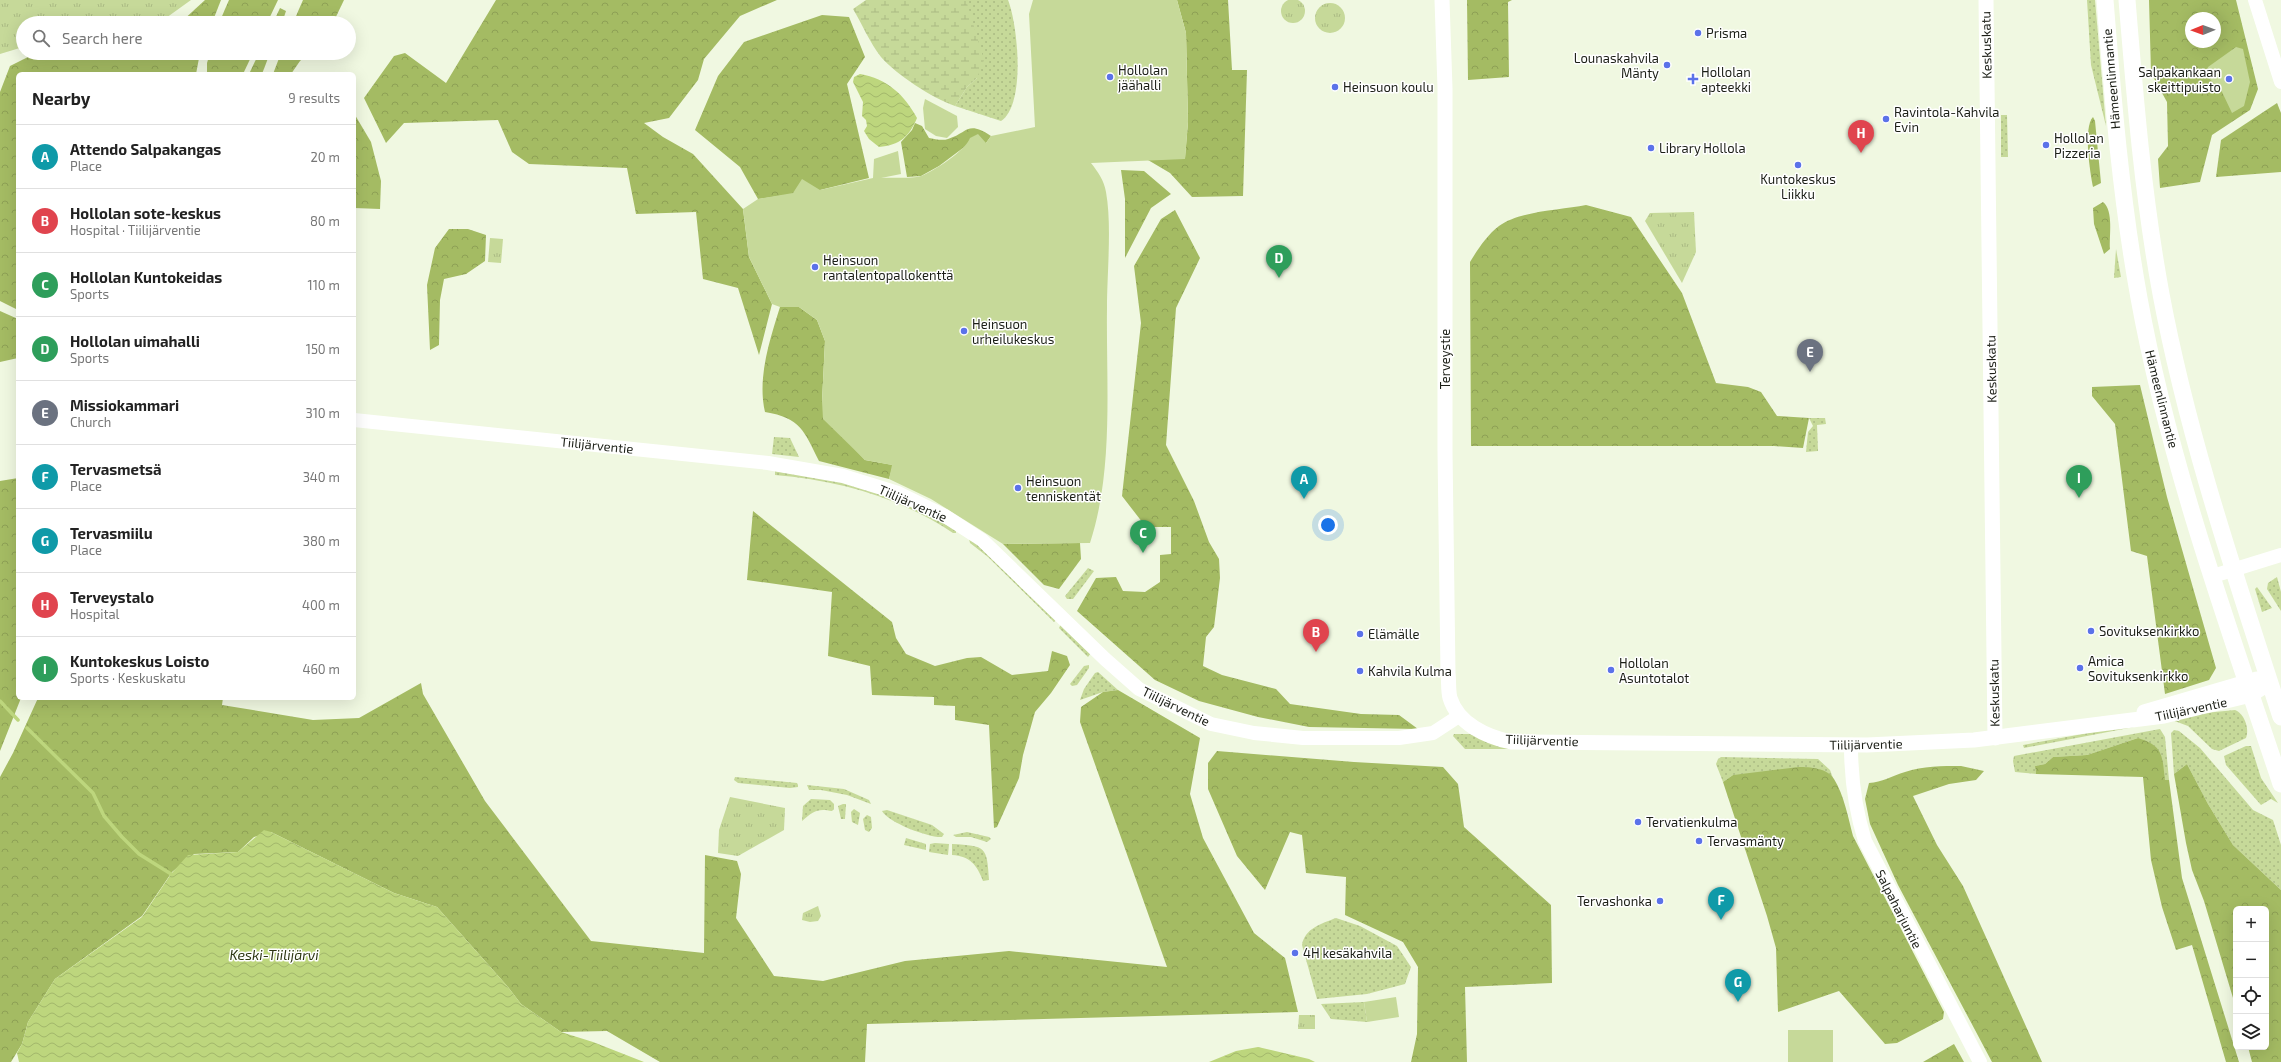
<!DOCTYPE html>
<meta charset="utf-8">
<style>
body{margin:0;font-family:"Exo 2",sans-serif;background:#f6f6f6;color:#222}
.controls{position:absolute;right:12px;bottom:12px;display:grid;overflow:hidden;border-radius:6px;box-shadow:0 4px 16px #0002}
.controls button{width:36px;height:36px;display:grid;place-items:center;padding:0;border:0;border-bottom:1px solid #e0e0e0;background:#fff;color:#222;font:20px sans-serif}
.compass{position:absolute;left:2185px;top:12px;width:36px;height:36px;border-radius:50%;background:#fff;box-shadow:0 4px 16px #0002;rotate:269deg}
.you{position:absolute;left:1328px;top:525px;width:14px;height:14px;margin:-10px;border:3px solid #fff;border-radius:50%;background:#1a73e8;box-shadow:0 0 0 6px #1a73e833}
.badge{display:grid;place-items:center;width:26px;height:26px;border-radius:50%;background:#5b72e9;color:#fff;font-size:13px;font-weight:700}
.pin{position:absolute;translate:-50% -33px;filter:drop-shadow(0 1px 2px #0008)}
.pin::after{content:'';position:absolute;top:21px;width:14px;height:12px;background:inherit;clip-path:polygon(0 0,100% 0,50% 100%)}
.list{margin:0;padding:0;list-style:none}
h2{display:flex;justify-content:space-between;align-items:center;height:52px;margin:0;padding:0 16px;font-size:17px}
h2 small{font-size:13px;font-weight:400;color:#767676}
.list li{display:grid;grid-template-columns:26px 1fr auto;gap:12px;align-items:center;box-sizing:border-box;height:64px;padding:0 16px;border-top:1px solid #e0e0e0}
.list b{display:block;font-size:15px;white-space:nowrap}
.list p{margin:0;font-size:13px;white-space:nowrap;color:#767676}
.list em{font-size:13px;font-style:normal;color:#767676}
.icon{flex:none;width:22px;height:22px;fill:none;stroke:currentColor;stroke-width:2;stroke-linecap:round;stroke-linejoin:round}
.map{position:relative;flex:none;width:2281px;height:1062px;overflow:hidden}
.search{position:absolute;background:#fff;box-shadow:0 4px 16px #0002;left:16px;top:16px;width:340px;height:44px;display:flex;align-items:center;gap:10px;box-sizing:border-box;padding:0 14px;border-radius:22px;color:#767676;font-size:15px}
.panel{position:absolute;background:#fff;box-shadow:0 4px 16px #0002;left:16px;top:72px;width:340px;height:628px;border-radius:6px}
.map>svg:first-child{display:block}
.grass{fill:url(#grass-dots)}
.forest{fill:url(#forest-crowns);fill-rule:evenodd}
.wetland{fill:url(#wetland-marsh)}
.park{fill:url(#park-tufts)}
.pitch{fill:#c6d999}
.water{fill:url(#water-waves)}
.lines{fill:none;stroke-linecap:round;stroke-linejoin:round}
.stream{stroke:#bdd67d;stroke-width:3.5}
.tertiary{stroke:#fff;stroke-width:14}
.secondary{stroke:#fff;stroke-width:15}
.primary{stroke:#fff;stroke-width:17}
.poi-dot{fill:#5b72e9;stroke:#fff;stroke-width:1.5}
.labels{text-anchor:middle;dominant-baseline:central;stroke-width:3;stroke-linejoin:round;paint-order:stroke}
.poi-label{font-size:13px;fill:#1c1f17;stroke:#fff;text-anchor:start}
.street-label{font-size:13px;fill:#1c1f17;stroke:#fff}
.water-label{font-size:14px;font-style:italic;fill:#2d3712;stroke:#fff}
</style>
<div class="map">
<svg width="2281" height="1062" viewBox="0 0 2281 1062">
<defs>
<pattern id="grass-dots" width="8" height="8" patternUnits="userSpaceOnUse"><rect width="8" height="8" fill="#c6d999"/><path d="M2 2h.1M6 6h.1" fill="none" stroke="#aaba83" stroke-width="1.8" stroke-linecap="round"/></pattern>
<pattern id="forest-crowns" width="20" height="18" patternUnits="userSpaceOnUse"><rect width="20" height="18" fill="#a4bb63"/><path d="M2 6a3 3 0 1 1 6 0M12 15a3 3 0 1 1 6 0" fill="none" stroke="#8da055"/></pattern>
<pattern id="wetland-marsh" width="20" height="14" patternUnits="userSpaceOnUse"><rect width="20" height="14" fill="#c6d999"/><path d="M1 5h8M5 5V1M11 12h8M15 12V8" fill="none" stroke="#aaba83"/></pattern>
<pattern id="park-tufts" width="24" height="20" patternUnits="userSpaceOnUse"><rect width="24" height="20" fill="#c6d999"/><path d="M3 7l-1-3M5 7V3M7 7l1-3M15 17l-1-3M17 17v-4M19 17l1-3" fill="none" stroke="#aaba83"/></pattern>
<pattern id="water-waves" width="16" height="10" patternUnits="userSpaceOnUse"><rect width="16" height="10" fill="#bdd67d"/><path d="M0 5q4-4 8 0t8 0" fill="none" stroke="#a2b76b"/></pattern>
</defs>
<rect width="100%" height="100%" fill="#f0f8e1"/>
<!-- grass -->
<g class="grass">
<path d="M965,0H1008C1018,25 1026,105 1001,121L955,106L967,87L977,78Z"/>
<polygon points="2087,0 2095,0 2106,126 2091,65"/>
<polygon points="2001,115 2007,115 2008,157 2001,157"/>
<polygon points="2116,249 2121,277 2114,278"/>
<polygon points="1809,418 1825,418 1826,424 1817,425 1818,451 1806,452 1808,432 1813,426"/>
<polygon points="774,437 790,438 799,457 772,454"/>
<path d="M775,471L843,482L896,498L956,530V533H953C901,498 838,480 775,475Z"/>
<polygon points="969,539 973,540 1056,620 1054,622 988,557 970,543"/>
<polygon points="1088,568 1094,571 1073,599 1067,599 1065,596"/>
<polygon points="2277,577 2281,592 2281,611 2267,589 2268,583"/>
<polygon points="2257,587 2272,608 2262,612 2255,589"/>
<polygon points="1061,624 1091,653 1088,657 1059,628"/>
<polygon points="1089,665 1089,668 1077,685 1072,686 1070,684 1084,666"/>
<polygon points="1098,672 1118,690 1103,692 1080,700 1084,689 1095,673"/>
<path d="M2235,710C2244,713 2250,729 2246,738L2219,751L2212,749L2188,726L2172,720L2205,713Z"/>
<polygon points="2160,720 2160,722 2024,748 2023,745"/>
<polygon points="2160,729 2165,737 2169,780 2165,780 2138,738 2087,755 2053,757 2045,764 2035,766 2036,774 2015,772 2013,761 2014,756"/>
<polygon points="2174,730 2179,731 2200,748 2253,810 2273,820 2281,845 2281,890 2233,845 2208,804 2187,764 2174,774 2171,733"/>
<polygon points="1454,734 1469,734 1550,749 1465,749 1453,736"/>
<polygon points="2246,746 2251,746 2261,778 2278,803 2271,799 2261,805 2226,765 2224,756"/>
<polygon points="1721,757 1818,759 1830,770 1833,778 1822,771 1733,775 1723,782 1716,764 1718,759"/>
<polygon points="735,777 797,783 798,785 798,787 790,788 738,783 734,780"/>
<polygon points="807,785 844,789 869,800 871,804 847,795 821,790 809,790"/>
<path d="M811,799L830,800L834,804V809L832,811C818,808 813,811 802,821L803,806Z"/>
<polygon points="843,804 846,804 845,819 841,819 838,806"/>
<polygon points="854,809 860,813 858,825 852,822 851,812"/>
<path d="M887,810L932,825L944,834L942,837C929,838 889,823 882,811Z"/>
<polygon points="867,815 871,817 872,828 869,832 865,830 863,819"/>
<polygon points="967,832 989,837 991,839 987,842 971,837 956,837 953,835"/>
<polygon points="906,838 926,844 926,850 904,845"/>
<polygon points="935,843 949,844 948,855 929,852 930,844"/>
<path d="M952,844C986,846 987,846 989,880L983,881C977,865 970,856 952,855Z"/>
<path d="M1336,918L1360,926L1397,946L1411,967L1405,984L1367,994L1317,999L1302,945C1305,928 1321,924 1336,918Z"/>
<polygon points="1364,1002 1367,1022 1331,1019 1321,1004"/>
</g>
<!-- forest -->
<g class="forest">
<polygon points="205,0 221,0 212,23 180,23"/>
<polygon points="229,0 278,0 267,23 219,23"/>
<polygon points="303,0 344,0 333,23 293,23"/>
<polygon points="496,0 777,0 740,16 704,59 698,80 669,118 644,123 663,137 693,154 743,209 749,257 772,304 759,355 738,288 703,279 696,212 636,214 627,168 529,164 512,152 498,120 404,123 386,143 364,98 394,56 405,53 446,83"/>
<polygon points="1177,0 1228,0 1232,70 1247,70 1243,196 1192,197 1170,173 1148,160 1185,158 1188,122 1186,33"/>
<polygon points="1467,0 1512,0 1508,2 1509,77 1468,80"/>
<path d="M2149,0H2236L2258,89L2250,110L2212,135L2200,182L2160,188L2158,159L2168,146L2167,102L2151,73ZM2191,18H2215V42H2191Z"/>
<polygon points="280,8 286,11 282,23 273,23"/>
<polygon points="822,15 849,17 865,57 847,84 869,178 820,190 758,199 740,167 695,130 718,76 744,42"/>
<path d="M59,53C83,53 112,64 134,53H200L196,74H18V310L0,301V92L10,66L28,57Z"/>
<polygon points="210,53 253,53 243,74 207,74 207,63"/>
<polygon points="259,53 270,53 262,74 249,74"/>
<polygon points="281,53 309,53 300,61 291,74 273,74"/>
<polygon points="2277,103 2281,113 2281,172 2216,177 2221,140"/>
<polygon points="355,115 371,142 381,181 380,209 354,208"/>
<path d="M2093,117L2095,121L2101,183L2093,187C2090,173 2083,127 2093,117Z"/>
<path d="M915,123L922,126L929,138C934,139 943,141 948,139C968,133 967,120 991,136L986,143L967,145L939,166L921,176L907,177L901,142L912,130Z"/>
<polygon points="1121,170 1144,171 1171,194 1151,208 1125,258 1125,199"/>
<path d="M2103,202C2114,211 2109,236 2110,249L2104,254L2094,224L2093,208Z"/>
<path d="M1586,205L1631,217L1682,293L1716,383L1748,387L1761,392L1777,416L1809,418L1803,448L1774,446H1471L1470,262C1478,249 1487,235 1499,226C1519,211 1561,210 1586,205Z"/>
<polygon points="1175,210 1200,258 1176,308 1166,445 1194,501 1209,542 1219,559 1220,578 1214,627 1206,637 1203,666 1222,675 1276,689 1290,704 1361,714 1399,715 1418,729 1309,727 1258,717 1199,701 1155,680 1077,611 1096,578 1116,577 1123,591 1145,592 1160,582 1160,555 1171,554 1171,527 1146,527 1122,496 1141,323 1134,266 1161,219"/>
<polygon points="449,229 468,229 486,235 485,261 466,274 444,279 440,300 439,345 430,350 427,285 435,248"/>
<path d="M780,307H799L817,320L825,341L822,401L845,439L865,460L893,465L889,479L819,461C804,431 801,418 765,412C757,378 770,339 780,307Z"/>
<polygon points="0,311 18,319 18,358 0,362"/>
<polygon points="2140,385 2167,497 2216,668 2209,680 2165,694 2147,556 2131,551 2115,424 2092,396 2092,387"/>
<polygon points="18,478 18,698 21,698 0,751 0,481"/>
<polygon points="753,511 892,622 896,638 906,654 935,666 967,658 981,657 1012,675 1048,671 1052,651 1067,656 1070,665 1051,693 1035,712 1023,755 1019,778 997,827 994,828 989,725 955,720 955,706 934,705 934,697 872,695 870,666 828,656 832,592 747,580"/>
<polygon points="1080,543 1081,559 1059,589 1044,585 1003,544"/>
<polygon points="421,683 423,694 485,801 591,941 704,953 705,855 737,861 741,874 736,918 774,976 823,981 905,961 1009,951 1167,967 1080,722 1081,707 1103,692 1118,690 1200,738 1190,794 1203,838 1254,933 1285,958 1298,1012 867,1024 865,1062 660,1062 607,1031 561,1032 521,1004 508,987 437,907 394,893 271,832 254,837 238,852 194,854 172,872 142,916 55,979 28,1022 22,1044 11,1062 0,1062 0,777 13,753 38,698 223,698 222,705 313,720 359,718"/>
<path d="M2138,738C2164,746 2162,756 2165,780H2169L2182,878L2239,1062H2226L2192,945L2176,950L2162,907L2151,860L2143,777L2036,774L2035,766L2045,764L2053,757L2087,755Z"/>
<polygon points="1217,751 1354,762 1443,767 1458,784 1464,827 1551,905 1552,983 1465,987 1467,1062 1411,1062 1417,1034 1418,967 1403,942 1345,915 1346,877 1306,873 1302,835 1290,832 1265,890 1237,856 1208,789 1208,763"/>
<polygon points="2187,764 2208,804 2233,845 2281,890 2281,1062 2252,1062 2248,1047 2266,1047 2266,909 2236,909 2236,1008 2204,901 2192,870 2186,843 2174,774"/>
<path d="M1961,766L1984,771L1976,780L1949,784L1913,796L1937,845L1963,886L2042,1062H1992L1898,885L1870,824L1865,799L1869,783C1882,782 1892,776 1905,772C1923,766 1942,766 1961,766Z"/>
<path d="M1799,767C1810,767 1827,768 1834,779C1844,795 1848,817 1853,836L1944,1012L1943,1019L1897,1043L1885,1044L1839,991L1778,1012L1776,948L1767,916L1723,782L1733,775Z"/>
<polygon points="1954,1044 1964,1062 1923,1062"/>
</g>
<!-- wetland -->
<path class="wetland" d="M866,0H966L984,60L977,78L967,87L955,106C932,98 897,75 881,57C870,43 862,24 853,9Z"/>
<!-- park -->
<g class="park">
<circle cx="1293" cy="11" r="12"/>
<polygon points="0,0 191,0 159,23 23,23 23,47 0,54"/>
<circle cx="1330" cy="18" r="15"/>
<polygon points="1694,212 1696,252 1682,283 1645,221 1650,213"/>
<polygon points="490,238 503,239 501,263 488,262"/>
<polygon points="730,797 785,808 784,830 738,856 718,853 719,830"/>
<polygon points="818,906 821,916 818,921 810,922 802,920 803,913"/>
<polygon points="1299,1015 1315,1015 1315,1029 1298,1029"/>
</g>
<!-- pitch -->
<g class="pitch">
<path d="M1033,0H1177L1186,33L1188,122L1185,159L1091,163C1098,172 1104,180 1106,192C1112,225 1107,273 1107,308C1106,385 1114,469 1090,543L1003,544L931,499L889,479L892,465L865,460L823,419L822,401L825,341L817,320L799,307H780L772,304L749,257L743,209L758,199L793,193L802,179L820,190L873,178L874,159L898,151L901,174L881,178C893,177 910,179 921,176C934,171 965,151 970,138L978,134L986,143L991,136L1035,127L1029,14Z"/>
<polygon points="2236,47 2243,49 2250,82 2244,106 2232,113 2222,92 2206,75 2208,67"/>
<polygon points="925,99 957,116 958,127 947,138 936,136 925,129 923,108"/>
<polygon points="1396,997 1399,1017 1367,1022 1364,1002"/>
<rect x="1788" y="1030" width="45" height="32"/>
</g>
<!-- water -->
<g class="water">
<path d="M860,74C887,79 904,94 917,118C909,137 900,145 879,147L869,139L864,131L867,126L866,120L862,116L863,102L853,82L854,77Z"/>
<polygon points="264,830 271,832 394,893 437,907 508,987 521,1004 561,1032 593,1042 644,1062 19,1062 17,1053 22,1044 28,1022 55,979 142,917 171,874 188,855 238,852"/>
<polygon points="1258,1047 1309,1059 1315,1062 1209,1062 1236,1051"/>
</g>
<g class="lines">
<!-- stream -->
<g class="stream">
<polyline points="0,701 18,720"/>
<polyline points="27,728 93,793 104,816 122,837 139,854 171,874"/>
</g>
<!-- tertiary -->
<g class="tertiary">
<polyline points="2255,0 2281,82"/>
<polyline points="354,420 768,463 843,476 898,493 945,516 982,540 1105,659 1139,689 1211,724 1254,733 1303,738 1399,738 1433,733 1459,716"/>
<polyline points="2213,576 2281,555"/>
<path d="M1851,745C1851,779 1855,809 1865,841L1980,1062"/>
</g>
<!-- secondary -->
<g class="secondary">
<path d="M1442,0L1445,88V451L1448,673C1449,681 1448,691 1450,698C1458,724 1487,737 1511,742L1867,745L1974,740L2164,716L2251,695L2262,688L2267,676"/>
<polyline points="1986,0 1995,738"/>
<polyline points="2144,712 2257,679"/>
</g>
<!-- primary -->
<g class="primary">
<path d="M2105,0C2113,100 2121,199 2139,298C2169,464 2228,625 2281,784"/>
<path d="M2127,0C2135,98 2143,197 2161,294C2188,438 2236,578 2281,717"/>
</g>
</g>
<!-- markers -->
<g class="poi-dot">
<circle cx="1698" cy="33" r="4"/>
<circle cx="1667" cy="65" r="4"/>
<circle cx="1110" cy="77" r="4"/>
<path d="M1691 73h4v4h4v4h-4v4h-4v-4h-4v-4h4z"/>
<circle cx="2229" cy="79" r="4"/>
<circle cx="1335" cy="87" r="4"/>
<circle cx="1886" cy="119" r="4"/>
<circle cx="2046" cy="145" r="4"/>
<circle cx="1651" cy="148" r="4"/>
<circle cx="1798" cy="165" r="4"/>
<circle cx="815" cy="267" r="4"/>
<circle cx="964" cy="331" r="4"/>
<circle cx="1018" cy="488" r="4"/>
<circle cx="2091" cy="631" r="4"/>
<circle cx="1360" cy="634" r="4"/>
<circle cx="2080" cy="668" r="4"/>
<circle cx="1611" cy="670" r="4"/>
<circle cx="1360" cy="671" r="4"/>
<circle cx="1638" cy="822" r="4"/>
<circle cx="1699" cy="841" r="4"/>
<circle cx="1660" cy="901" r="4"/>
<circle cx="1295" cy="953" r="4"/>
</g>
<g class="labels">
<!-- poi labels -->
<g class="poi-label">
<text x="1706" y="33">Prisma</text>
<text x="1659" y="58" text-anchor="end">Lounaskahvila<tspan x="1659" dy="15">Mänty</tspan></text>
<text x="1118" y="70">Hollolan<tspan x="1118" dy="15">jäähalli</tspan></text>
<text x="1701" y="72">Hollolan<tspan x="1701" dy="15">apteekki</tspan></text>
<text x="2221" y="72" text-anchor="end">Salpakankaan<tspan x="2221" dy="15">skeittipuisto</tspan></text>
<text x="1343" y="87">Heinsuon koulu</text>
<text x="1894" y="112">Ravintola-Kahvila<tspan x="1894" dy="15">Evin</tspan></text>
<text x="2054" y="138">Hollolan<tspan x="2054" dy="15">Pizzeria</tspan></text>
<text x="1659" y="148">Library Hollola</text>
<text x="1798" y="179" text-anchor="middle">Kuntokeskus<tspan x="1798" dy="15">Liikku</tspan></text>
<text x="823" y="260">Heinsuon<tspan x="823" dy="15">rantalentopallokenttä</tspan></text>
<text x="972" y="324">Heinsuon<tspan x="972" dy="15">urheilukeskus</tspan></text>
<text x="1026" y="481">Heinsuon<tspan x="1026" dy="15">tenniskentät</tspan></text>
<text x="2099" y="631">Sovituksenkirkko</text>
<text x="1368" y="634">Elämälle</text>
<text x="2088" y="661">Amica<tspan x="2088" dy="15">Sovituksenkirkko</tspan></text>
<text x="1619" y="663">Hollolan<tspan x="1619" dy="15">Asuntotalot</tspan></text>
<text x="1368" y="671">Kahvila Kulma</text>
<text x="1646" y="822">Tervatienkulma</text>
<text x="1707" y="841">Tervasmänty</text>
<text x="1652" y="901" text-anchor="end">Tervashonka</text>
<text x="1303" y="953">4H kesäkahvila</text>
</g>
<!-- street labels -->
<g class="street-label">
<text transform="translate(1986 45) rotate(-91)">Keskuskatu</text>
<text transform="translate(2111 79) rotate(-95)">Hämeenlinnantie</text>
<text transform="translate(1445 359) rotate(-90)">Terveystie</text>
<text transform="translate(1991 369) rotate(-91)">Keskuskatu</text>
<text transform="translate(2162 399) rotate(76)">Hämeenlinnantie</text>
<text transform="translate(597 445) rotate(6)">Tiilijärventie</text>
<text transform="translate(913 503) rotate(24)">Tiilijärventie</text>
<text transform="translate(1994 693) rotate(-91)">Keskuskatu</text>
<text transform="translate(1176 706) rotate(26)">Tiilijärventie</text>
<text transform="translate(2191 709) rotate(-12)">Tiilijärventie</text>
<text transform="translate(1542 740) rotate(2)">Tiilijärventie</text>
<text transform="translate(1866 744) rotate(-1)">Tiilijärventie</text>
<text transform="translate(1899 909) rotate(63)">Salpaharjuntie</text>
</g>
<!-- water labels -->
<g class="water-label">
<text x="274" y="954">Keski-Tiilijärvi</text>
</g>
</g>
</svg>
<div class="controls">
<button>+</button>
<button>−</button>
<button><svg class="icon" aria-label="locate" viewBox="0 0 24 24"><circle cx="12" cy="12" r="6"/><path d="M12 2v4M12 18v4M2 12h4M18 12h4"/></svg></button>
<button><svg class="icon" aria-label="layers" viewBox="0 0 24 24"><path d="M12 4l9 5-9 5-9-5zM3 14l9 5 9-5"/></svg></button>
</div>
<svg class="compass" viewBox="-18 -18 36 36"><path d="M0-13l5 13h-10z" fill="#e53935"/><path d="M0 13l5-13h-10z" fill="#767676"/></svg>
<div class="you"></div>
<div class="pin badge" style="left:1304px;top:499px;background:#0f9aa8">A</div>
<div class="pin badge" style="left:1316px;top:652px;background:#e0444e">B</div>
<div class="pin badge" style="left:1143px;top:553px;background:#2e9e5b">C</div>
<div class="pin badge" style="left:1279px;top:278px;background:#2e9e5b">D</div>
<div class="pin badge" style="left:1810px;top:372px;background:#6b7280">E</div>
<div class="pin badge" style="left:1721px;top:920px;background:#0f9aa8">F</div>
<div class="pin badge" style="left:1738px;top:1002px;background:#0f9aa8">G</div>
<div class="pin badge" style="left:1861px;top:153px;background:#e0444e">H</div>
<div class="pin badge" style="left:2079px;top:498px;background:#2e9e5b">I</div>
<div class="search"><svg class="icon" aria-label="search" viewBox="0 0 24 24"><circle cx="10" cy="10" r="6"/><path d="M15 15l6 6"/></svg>Search here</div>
<section class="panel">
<h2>Nearby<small>9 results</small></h2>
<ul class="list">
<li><span class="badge" style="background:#0f9aa8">A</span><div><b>Attendo Salpakangas</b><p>Place</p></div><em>20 m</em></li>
<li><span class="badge" style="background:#e0444e">B</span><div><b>Hollolan sote-keskus</b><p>Hospital · Tiilijärventie</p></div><em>80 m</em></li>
<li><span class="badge" style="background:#2e9e5b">C</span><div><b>Hollolan Kuntokeidas</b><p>Sports</p></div><em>110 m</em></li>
<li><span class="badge" style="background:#2e9e5b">D</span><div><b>Hollolan uimahalli</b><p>Sports</p></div><em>150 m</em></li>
<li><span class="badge" style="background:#6b7280">E</span><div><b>Missiokammari</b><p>Church</p></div><em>310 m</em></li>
<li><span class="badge" style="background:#0f9aa8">F</span><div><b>Tervasmetsä</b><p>Place</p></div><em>340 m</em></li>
<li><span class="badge" style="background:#0f9aa8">G</span><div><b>Tervasmiilu</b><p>Place</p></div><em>380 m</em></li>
<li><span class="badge" style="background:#e0444e">H</span><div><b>Terveystalo</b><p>Hospital</p></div><em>400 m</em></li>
<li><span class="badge" style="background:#2e9e5b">I</span><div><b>Kuntokeskus Loisto</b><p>Sports · Keskuskatu</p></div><em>460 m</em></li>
</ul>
</section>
</div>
